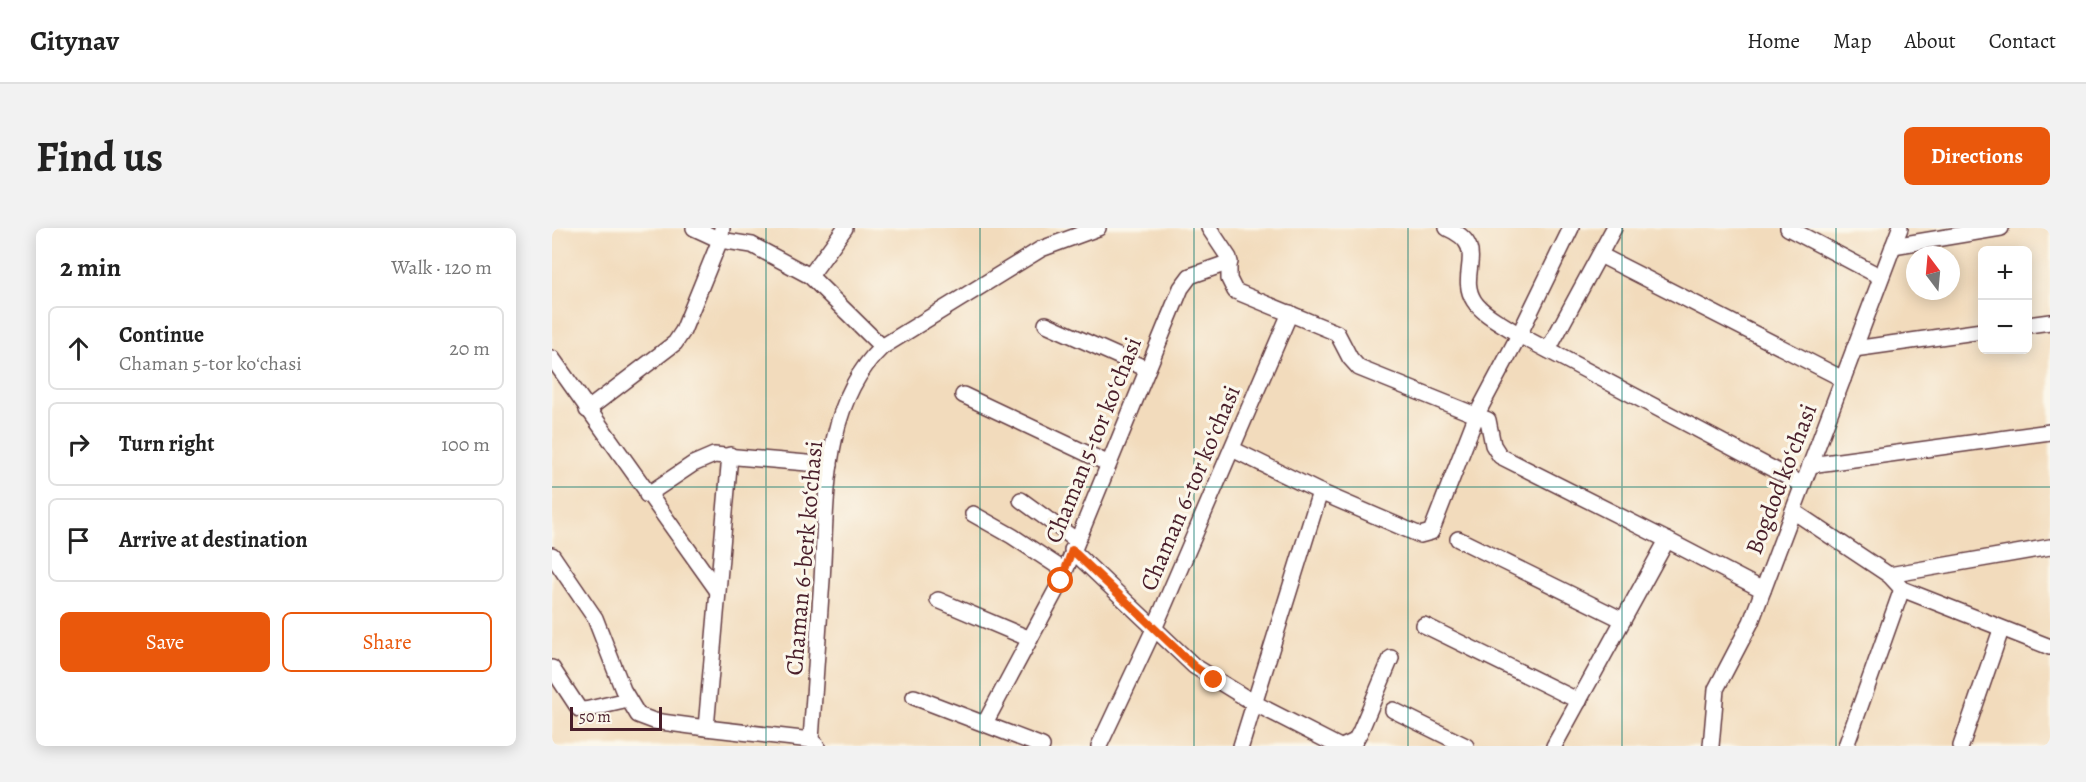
<!DOCTYPE html>
<meta charset="utf-8">
<style>
body{margin:0;font-family:Alegreya,serif;background:#f2f2f2;color:#222}
.controls{position:absolute;right:18px;top:18px;display:grid;overflow:hidden;border-radius:9px;box-shadow:0 3px 15px #0003}
.controls button{width:54px;height:54px;display:grid;place-items:center;padding:0;border:0;border-bottom:2px solid #e0e0e0;background:#fff;color:#222;font:30px sans-serif}
.compass{position:absolute;left:1354px;top:18px;width:54px;height:54px;border-radius:50%;background:#fff;box-shadow:0 3px 15px #0003;rotate:344deg}
.scale{position:absolute;left:18px;bottom:15px;width:92px;box-sizing:border-box;padding-left:6px;border:3px solid #4a1f2b;border-top:0;font-size:16px;line-height:21px;white-space:nowrap;color:#4a1f2b;-webkit-text-stroke:4px #fbf7ec;paint-order:stroke}
.stop{position:absolute;width:18px;height:18px;margin:-14px;border:4px solid #ea580c;border-radius:50%;background:#fff}
.stop.end{background:#ea580c;border-color:#fff;box-shadow:0 2px 6px #0008}
.list{margin:0;padding:0;list-style:none}
h2{display:flex;justify-content:space-between;align-items:center;height:78px;margin:0;padding:0 24px;font-size:26px}
h2 small{font-size:20px;font-weight:400;color:#767676}
.list li{display:grid;grid-template-columns:39px 1fr auto;gap:18px;align-items:center;box-sizing:border-box;height:84px;margin:0 12px 12px;padding:0 12px;border:2px solid #e0e0e0;border-radius:9px}
.list b{display:block;font-size:22px;white-space:nowrap}
.list p{margin:0;font-size:20px;white-space:nowrap;color:#767676}
.list em{font-size:20px;font-style:normal;color:#767676}
.actions{display:flex;gap:12px;padding:18px 24px}
.actions a{flex:1;padding:14px 0;border:2px solid #ea580c;border-radius:9px;text-align:center;font-size:21px;color:#ea580c}
.actions .main{background:#ea580c;color:#fff}
.icon{flex:none;width:33px;height:33px;fill:none;stroke:currentColor;stroke-width:2;stroke-linecap:round;stroke-linejoin:round}
.map{position:relative;flex:none;width:1498px;height:518px;overflow:hidden;border-radius:9px}
header{display:flex;align-items:center;gap:36px;box-sizing:border-box;height:84px;padding:0 30px;background:#fff;border-bottom:2px solid #e0e0e0}
header strong{font-size:28px}
nav{display:flex;gap:33px;margin-inline-start:auto;font-size:21px}
.intro{display:flex;align-items:center;justify-content:space-between;box-sizing:border-box;height:144px;padding:0 36px}
h1{margin:0;font-size:42px}
.button{padding:15px 27px;border-radius:9px;background:#ea580c;color:#fff;font-size:21px;font-weight:700}
main{display:flex;gap:36px;padding:0 36px}
aside{flex:1;background:#fff;border-radius:9px;box-shadow:0 3px 15px #0003}
.map>svg:first-child{display:block}
.lines{fill:none;stroke-linecap:round;stroke-linejoin:round}
.minor-casing{stroke:#633b41;stroke-width:18}
.minor{stroke:#fff;stroke-width:15}
.route{stroke:#ea580c;stroke-width:8}
.grid{fill:none;stroke:#0f766e;stroke-width:1.5;stroke-opacity:0.55}
.labels{text-anchor:middle;dominant-baseline:central;stroke-width:6;stroke-linejoin:round;paint-order:stroke}
.street-label{font-size:24px;fill:#4a1f2b;stroke:#fbf7ec}
</style>
<header>
<strong>Citynav</strong>
<nav><a>Home</a><a>Map</a><a>About</a><a>Contact</a></nav>
</header>
<div class="intro"><h1>Find us</h1><a class="button">Directions</a></div>
<main>
<aside>
<h2>2 min<small>Walk · 120 m</small></h2>
<ul class="list">
<li><svg class="icon" aria-label="ahead" viewBox="0 0 24 24"><path d="M12 20V5M6 11l6-6 6 6"/></svg><div><b>Continue</b><p>Chaman 5-tor koʻchasi</p></div><em>20 m</em></li>
<li><svg class="icon" aria-label="right" viewBox="0 0 24 24"><path d="M7 20v-9h11M14 6l5 5-5 5"/></svg><div><b>Turn right</b></div><em>100 m</em></li>
<li><svg class="icon" aria-label="arrive" viewBox="0 0 24 24"><path d="M6 21V4h12l-3 4 3 4H6"/></svg><div><b>Arrive at destination</b></div></li>
</ul>
<div class="actions"><a class="main">Save</a><a>Share</a></div>
</aside>
<div class="map">
<svg width="1498" height="518" viewBox="0 0 1498 518">
<rect width="100%" height="100%" fill="#fbf7ec"/>
<filter id="ink" filterUnits="userSpaceOnUse"><feTurbulence type="fractalNoise" baseFrequency=".0167" numOctaves="2"/><feDisplacementMap in="SourceGraphic" scale="12" xChannelSelector="R" yChannelSelector="G"/><feConvolveMatrix kernelMatrix="1 2 1 2 8 2 1 2 1" color-interpolation-filters="sRGB"/></filter>
<filter id="wash" filterUnits="userSpaceOnUse"><feTurbulence type="fractalNoise" baseFrequency=".008" numOctaves="4" result="noise"/><feDisplacementMap in="SourceGraphic" scale="24" xChannelSelector="R" yChannelSelector="G"/><feGaussianBlur stdDeviation="1.35" result="paint"/><feColorMatrix in="noise" values="0 0 0 0 0 0 0 0 0 0 0 0 0 0 0 0 0 1.4 0 .05"/><feComposite in="paint" operator="in"/></filter>
<g filter="url(#wash)">
<rect width="100%" height="100%" fill="#f2dbbc"/>
</g>
<g filter="url(#ink)">
<g class="lines">
<defs>
<g id="minor">
<polyline points="142,0 168,12 200,17 258,48 330,119"/>
<polyline points="657,0 677,30 677,51 683,63 785,105 798,130 807,140 936,192 941,217 948,228 1115,312"/>
<path d="M895,0C939,19 904,45 922,73C931,87 953,97 967,107L1019,0"/>
<polyline points="1236,0 1329,49"/>
<polyline points="1341,18 1449,0"/>
<polyline points="1048,27 1291,151"/>
<polyline points="258,48 293,0"/>
<polyline points="494,96 595,141"/>
<polyline points="1476,97 1498,94"/>
<polyline points="1302,121 1430,103"/>
<polyline points="996,122 1062,0"/>
<polyline points="0,130 165,362"/>
<polyline points="411,167 555,235"/>
<polyline points="35,182 123,115 131,103 168,12 170,0"/>
<polyline points="680,221 768,264"/>
<polyline points="1258,237 1498,204"/>
<polyline points="95,267 141,236 162,227 278,237"/>
<polyline points="469,272 524,312"/>
<polyline points="1241,283 1337,347 1350,361 1498,419"/>
<polyline points="421,286 460,308 513,343"/>
<polyline points="906,311 1071,392"/>
<polyline points="520,322 642,438 702,475 786,518"/>
<polyline points="0,327 43,390 71,462 86,487 102,493 154,500 259,512"/>
<polyline points="1337,347 1498,319"/>
<polyline points="386,372 478,411"/>
<polyline points="872,397 1027,473"/>
<polyline points="0,440 27,481 33,482 76,472"/>
<polyline points="362,469 490,518"/>
<polyline points="841,482 914,518"/>
<polyline points="433,495 509,353 629,60 638,48 678,34"/>
<polyline points="154,500 178,227"/>
<path d="M265,518L259,512C263,458 266,405 270,352C275,275 269,177 330,119L489,21L546,0"/>
<polyline points="547,518 602,401 738,85"/>
<polyline points="689,518 768,264 868,307 879,304 925,186 967,107 1251,257"/>
<polyline points="792,518 803,513 808,504 839,430"/>
<polyline points="1002,518 1115,312 1211,362"/>
<polyline points="1159,518 1164,461 1199,394 1348,0"/>
<polyline points="1294,518 1350,361"/>
<polyline points="1409,518 1449,402"/>
</g>
</defs>
<!-- minor casing -->
<use href="#minor" class="minor-casing"/>
<!-- minor -->
<use href="#minor" class="minor"/>
</g>
</g>
<g class="lines" filter="url(#ink)">
<!-- route -->
<polyline class="route" points="509,353 520,322 642,438 662,452"/>
</g>
<!-- grid -->
<path class="grid" d="M214,0V518M428,0V518M642,0V518M856,0V518M1070,0V518M1284,0V518M0,259H1498"/>
<g class="labels">
<!-- street labels -->
<g class="street-label">
<text transform="translate(541 212) rotate(-68)">Chaman 5-tor koʻchasi</text>
<text transform="translate(1229 251) rotate(-69)">Bogdod koʻchasi</text>
<text transform="translate(638 260) rotate(-67)">Chaman 6-tor koʻchasi</text>
<text transform="translate(252 330) rotate(-85)">Chaman 6-berk koʻchasi</text>
</g>
</g>
</svg>
<div class="controls">
<button>+</button>
<button>−</button>
</div>
<svg class="compass" viewBox="-18 -18 36 36"><path d="M0-13l5 13h-10z" fill="#e53935"/><path d="M0 13l5-13h-10z" fill="#767676"/></svg>
<div class="scale">50 m</div>
<div class="stop" style="left:509px;top:353px"></div>
<div class="stop end" style="left:662px;top:452px"></div>
</div>
</main>
